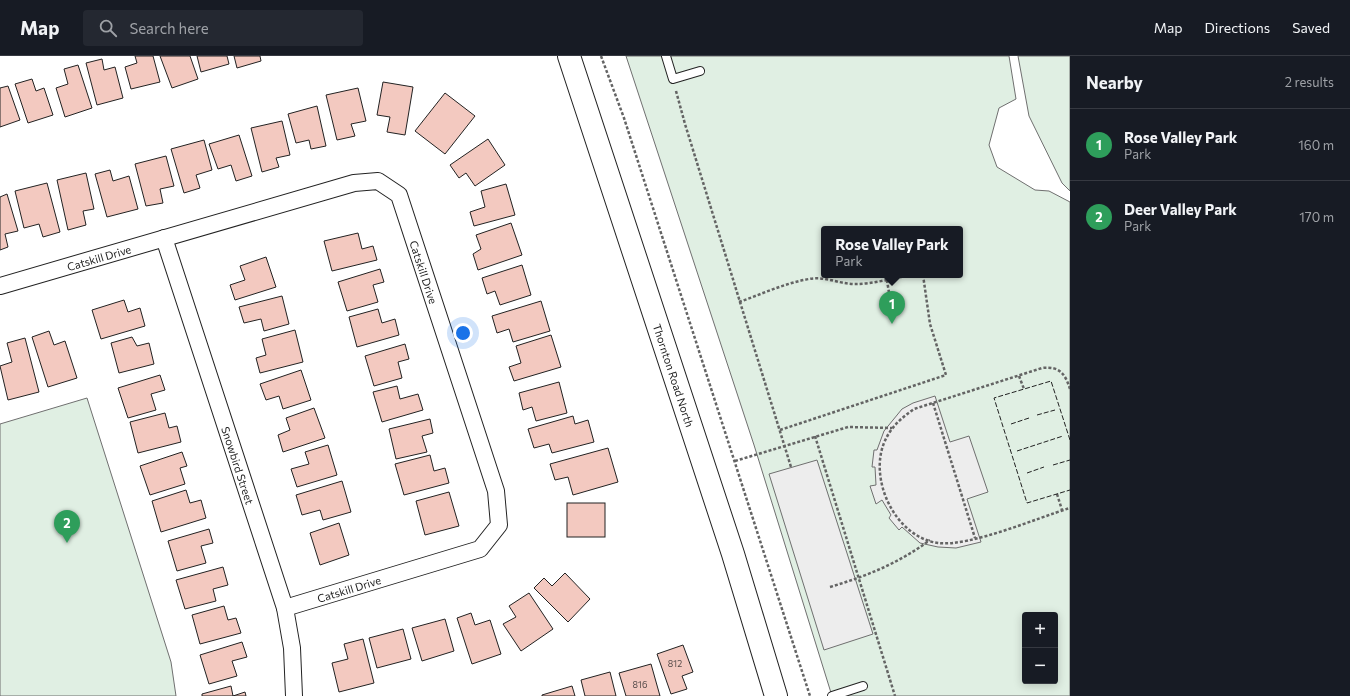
<!DOCTYPE html>
<meta charset="utf-8">
<style>
body{margin:0;font-family:Commissioner,sans-serif;background:#242831;color:#f1f3f6}
.controls{position:absolute;right:12px;bottom:12px;display:grid;overflow:hidden;border-radius:4px;box-shadow:0 2px 10px #0003}
.controls button{width:36px;height:36px;display:grid;place-items:center;padding:0;border:0;border-bottom:1px solid #363941;background:#171b24;color:#f1f3f6;font:20px sans-serif}
.you{position:absolute;left:463px;top:277px;width:14px;height:14px;margin:-10px;border:3px solid #fff;border-radius:50%;background:#1a73e8;box-shadow:0 0 0 6px #1a73e833}
.badge{display:grid;place-items:center;width:26px;height:26px;border-radius:50%;background:#c62828;color:#fff;font-size:13px;font-weight:700}
.pin{position:absolute;translate:-50% -33px;filter:drop-shadow(0 1px 2px #0008)}
.pin::after{content:'';position:absolute;top:21px;width:14px;height:12px;background:inherit;clip-path:polygon(0 0,100% 0,50% 100%)}
.popup{position:absolute;left:821px;top:170px;width:142px;height:52px;box-sizing:border-box;display:grid;place-content:center;border-radius:4px;background:#171b24;filter:drop-shadow(0 1px 3px #0005);font-size:13px;white-space:nowrap;color:#9ea1a6}
.popup b{font-size:15px;color:#f1f3f6}
.popup::after{content:'';position:absolute;left:50%;top:100%;margin-left:-8px;border:8px solid transparent;border-top-color:#171b24}
.list{margin:0;padding:0;list-style:none}
h2{display:flex;justify-content:space-between;align-items:center;height:52px;margin:0;padding:0 16px;font-size:17px}
h2 small{font-size:13px;font-weight:400;color:#9ea1a6}
.list li{display:grid;grid-template-columns:26px 1fr auto;gap:12px;align-items:center;box-sizing:border-box;height:72px;padding:0 16px;border-top:1px solid #363941}
.list b{display:block;font-size:15px;white-space:nowrap}
.list p{margin:0;font-size:13px;white-space:nowrap;color:#9ea1a6}
.list em{font-size:13px;font-style:normal;color:#9ea1a6}
.icon{flex:none;width:22px;height:22px;fill:none;stroke:currentColor;stroke-width:2;stroke-linecap:round;stroke-linejoin:round}
.map{position:relative;flex:none;width:1070px;height:640px;overflow:hidden}
header{display:flex;align-items:center;gap:24px;box-sizing:border-box;height:56px;padding:0 20px;background:#171b24;border-bottom:1px solid #363941}
header strong{font-size:19px}
nav{display:flex;gap:22px;margin-inline-start:auto;font-size:14px}
.search{width:280px;height:36px;background:#242831;display:flex;align-items:center;gap:10px;box-sizing:border-box;padding:0 14px;border-radius:4px;color:#9ea1a6;font-size:15px}
main{display:flex}
aside{flex:1;background:#171b24}
.map>svg:first-child{display:block}
.green{fill:#e0efe3;stroke:#6f6f6f;fill-rule:evenodd}
.parking{fill:#ededed;stroke:#6f6f6f}
.building{fill:#f3c9c0;stroke:#222}
.lines{fill:none;stroke-linecap:round;stroke-linejoin:round}
.lane-casing{stroke:#222;stroke-width:10}
.street-casing{stroke:#222;stroke-width:18}
.secondary-casing{stroke:#222;stroke-width:24}
.path{stroke:#646464;stroke-width:2.5;stroke-dasharray:3 2;stroke-linecap:butt}
.lane{stroke:#fff;stroke-width:8}
.street{stroke:#fff;stroke-width:16}
.secondary{stroke:#fff;stroke-width:22}
.fence{stroke:#222;stroke-width:1;stroke-dasharray:5 2;stroke-linecap:butt}
.labels{text-anchor:middle;dominant-baseline:central;stroke-width:3;stroke-linejoin:round;paint-order:stroke}
.number-label{font-size:9px;fill:#564c4a}
.street-label{font-size:11px;fill:#222;stroke:#fff}
</style>
<header>
<strong>Map</strong>
<div class="search"><svg class="icon" aria-label="search" viewBox="0 0 24 24"><circle cx="10" cy="10" r="6"/><path d="M15 15l6 6"/></svg>Search here</div>
<nav><a>Map</a><a>Directions</a><a>Saved</a></nav>
</header>
<main>
<div class="map">
<svg width="1070" height="640" viewBox="0 0 1070 640">
<rect width="100%" height="100%" fill="#fff"/>
<!-- green -->
<g class="green">
<path d="M626,0H1009L1016,43L999,52L989,89L997,111L1035,134L1049,135L1070,146V640H832L754,389ZM824,173H960V219H824ZM1025,559H1055V625H1025Z"/>
<polygon points="1018,0 1070,0 1070,135 1062,127 1029,60"/>
<polygon points="87,342 171,606 176,640 0,640 0,368"/>
</g>
<!-- parking -->
<g class="parking">
<polygon points="935,340 950,386 969,380 988,436 967,443 981,486 956,492 938,491 920,487 902,471 899,474 889,462 891,459 882,444 876,448 870,430 876,429 875,411 872,411 874,394 877,394 884,375 902,353 913,347"/>
<polygon points="817,404 873,578 824,594 769,418"/>
</g>
<!-- building -->
<g class="building">
<polygon points="135,0 153,0 160,26 131,33 125,11 137,7"/>
<polygon points="160,0 190,0 198,23 172,32"/>
<polygon points="197,0 227,0 229,8 201,16"/>
<polygon points="234,0 260,0 261,5 237,12"/>
<polygon points="102,3 104,14 115,11 123,42 97,49 86,7"/>
<polygon points="78,9 92,52 65,61 56,32 68,28 64,13"/>
<polygon points="32,23 36,35 44,32 53,59 28,67 15,28"/>
<polygon points="383,26 413,31 405,79 387,76 390,61 377,59"/>
<polygon points="8,30 20,64 0,71 0,32"/>
<polygon points="358,32 366,65 351,68 355,80 337,84 326,39"/>
<polygon points="445,37 475,60 445,98 415,75"/>
<polygon points="317,50 326,90 311,93 309,84 296,87 288,58"/>
<polygon points="282,65 290,99 276,102 279,111 262,116 251,72"/>
<polygon points="239,79 252,120 236,125 231,109 218,113 209,88"/>
<polygon points="488,83 505,109 475,130 466,117 459,122 450,109"/>
<polygon points="204,84 212,114 196,119 200,132 184,137 171,93"/>
<polygon points="166,100 174,130 160,133 163,147 146,150 135,108"/>
<polygon points="110,114 113,125 129,120 138,153 107,161 95,118"/>
<polygon points="86,117 94,153 83,155 86,169 68,174 57,124"/>
<polygon points="47,127 60,176 43,181 39,168 24,172 15,135"/>
<polygon points="506,128 515,159 474,170 470,156 485,151 481,135"/>
<polygon points="7,138 18,175 5,178 8,191 0,194 0,141"/>
<polygon points="511,167 522,199 478,214 473,198 481,193 476,179"/>
<polygon points="358,177 362,193 373,190 377,204 332,215 324,185"/>
<polygon points="266,201 276,231 235,244 230,229 245,224 240,210"/>
<polygon points="522,209 531,239 500,249 495,235 487,238 482,222"/>
<polygon points="380,213 384,226 373,229 378,246 347,255 338,226"/>
<polygon points="282,240 289,268 264,275 261,263 244,267 239,251"/>
<polygon points="124,244 128,256 140,252 145,270 101,283 92,254"/>
<polygon points="541,245 550,275 513,286 509,273 497,277 492,260"/>
<polygon points="378,253 382,267 395,263 399,279 357,291 349,261"/>
<polygon points="295,274 303,306 260,317 256,302 266,299 262,283"/>
<polygon points="49,275 54,289 65,285 77,322 48,331 32,281"/>
<polygon points="551,279 561,311 514,325 509,311 521,307 516,290"/>
<polygon points="132,281 137,290 149,287 154,308 119,317 111,287"/>
<polygon points="25,282 39,336 8,344 0,310 12,306 7,287"/>
<polygon points="405,288 409,303 398,306 402,322 374,330 365,300"/>
<polygon points="301,314 311,344 283,353 279,340 266,344 260,328"/>
<polygon points="160,319 165,334 151,338 156,354 128,362 118,332"/>
<polygon points="559,326 567,357 536,365 532,351 523,354 519,337"/>
<polygon points="397,330 400,343 418,338 423,354 382,366 373,336"/>
<polygon points="314,352 325,382 283,396 278,379 290,374 286,362"/>
<polygon points="165,357 169,372 177,370 181,386 138,397 130,366"/>
<polygon points="573,360 575,368 588,364 594,386 552,397 549,388 534,392 528,373"/>
<polygon points="430,363 433,377 422,380 427,396 396,403 389,373"/>
<polygon points="328,389 337,419 297,431 291,413 309,408 305,396"/>
<polygon points="608,392 618,426 573,439 568,421 555,424 550,408"/>
<polygon points="182,396 187,410 180,412 185,428 150,439 140,410"/>
<polygon points="430,399 434,415 445,412 449,427 404,439 395,408"/>
<polygon points="342,425 351,456 323,464 320,454 302,459 296,439"/>
<polygon points="186,434 190,447 201,444 206,462 161,476 152,445"/>
<polygon points="449,436 459,470 425,479 416,445"/>
<rect x="567" y="447" width="38" height="34"/>
<polygon points="339,467 349,499 320,509 310,477"/>
<polygon points="209,473 213,487 201,490 206,507 177,515 168,485"/>
<polygon points="223,511 228,529 213,533 216,545 185,553 176,524"/>
<polygon points="565,517 590,543 568,566 534,532 544,522 552,530"/>
<polygon points="529,537 553,573 521,595 503,568 516,561 509,550"/>
<polygon points="224,550 228,564 236,562 241,577 200,588 192,559"/>
<polygon points="471,557 475,569 490,564 501,598 472,608 457,562"/>
<polygon points="445,563 454,595 422,605 412,572"/>
<polygon points="403,573 411,603 377,612 369,582"/>
<polygon points="363,583 374,627 339,636 332,607 348,603 344,588"/>
<polygon points="242,586 247,601 232,605 237,620 209,628 200,599"/>
<polygon points="683,589 693,616 682,620 687,633 671,638 657,598"/>
<polygon points="651,608 660,640 626,640 619,617"/>
<polygon points="610,616 616,640 585,640 581,624"/>
<polygon points="231,630 233,640 245,636 246,640 202,640 202,638"/>
<polygon points="572,630 575,640 542,640 542,639"/>
</g>
<g class="lines">
<defs>
<g id="lane">
<polyline points="666,0 673,23 700,15"/>
<polyline points="832,640 863,630"/>
</g>
<g id="street">
<path id="s1" d="M164,182L285,552L292,592L294,640"/>
<path id="s2" d="M0,230L354,127L378,125L399,139L496,435L499,469L480,493L285,552"/>
</g>
<g id="secondary">
<path id="s3" d="M569,0L733,498L776,640"/>
</g>
</defs>
<!-- lane casing -->
<use href="#lane" class="lane-casing"/>
<!-- street casing -->
<use href="#street" class="street-casing"/>
<!-- secondary casing -->
<use href="#secondary" class="secondary-casing"/>
<!-- path -->
<g class="path">
<polyline points="601,0 624,62 810,640"/>
<polyline points="676,35 685,68 791,411"/>
<polyline points="886,219 893,260"/>
<path d="M739,246C762,238 785,227 809,223C825,220 839,228 855,228C873,228 894,222 912,219"/>
<polyline points="1019,320 1024,333"/>
<path d="M1070,333C1065,317 1059,310 1042,312L914,353C901,362 890,372 884,387C869,424 895,481 938,487C970,491 1037,462 1070,452"/>
<polyline points="933,347 975,482"/>
<polyline points="780,374 946,319 930,268 923,219"/>
<polyline points="815,380 895,640"/>
<polyline points="735,405 848,371 892,372"/>
<polyline points="1057,438 1062,454"/>
<path d="M830,531C867,520 899,507 930,484"/>
</g>
<!-- lane -->
<use href="#lane" class="lane"/>
<!-- street -->
<use href="#street" class="street"/>
<!-- secondary -->
<use href="#secondary" class="secondary"/>
<!-- fence -->
<g class="fence">
<polyline points="1037,359 1055,354"/>
<polyline points="1011,368 1029,362"/>
<polyline points="1070,384 1051,325 994,342 1027,447 1070,434"/>
<polyline points="1017,395 1063,380"/>
<polyline points="1053,409 1070,404"/>
<polyline points="1027,417 1044,411"/>
</g>
</g>
<g class="labels">
<!-- number labels -->
<g class="number-label">
<text x="675" y="607">812</text>
<text x="640" y="628">816</text>
</g>
<!-- street labels -->
<g class="street-label">
<text stroke="none"><textPath href="#s2" startOffset="103">Catskill Drive</textPath></text>
<text stroke="none"><textPath href="#s2" startOffset="499">Catskill Drive</textPath></text>
<text stroke="none"><textPath href="#s3" startOffset="336">Thornton Road North</textPath></text>
<text stroke="none"><textPath href="#s1" startOffset="239">Snowbird Street</textPath></text>
<text transform="translate(349 533) rotate(-17)">Catskill Drive</text>
</g>
</g>
</svg>
<div class="controls">
<button>+</button>
<button>−</button>
</div>
<div class="you"></div>
<div class="pin badge" style="left:892px;top:268px;background:#2e9e5b">1</div>
<div class="popup"><b>Rose Valley Park</b>Park</div>
<div class="pin badge" style="left:67px;top:487px;background:#2e9e5b">2</div>
</div>
<aside>
<h2>Nearby<small>2 results</small></h2>
<ul class="list">
<li><span class="badge" style="background:#2e9e5b">1</span><div><b>Rose Valley Park</b><p>Park</p></div><em>160 m</em></li>
<li><span class="badge" style="background:#2e9e5b">2</span><div><b>Deer Valley Park</b><p>Park</p></div><em>170 m</em></li>
</ul>
</aside>
</main>
